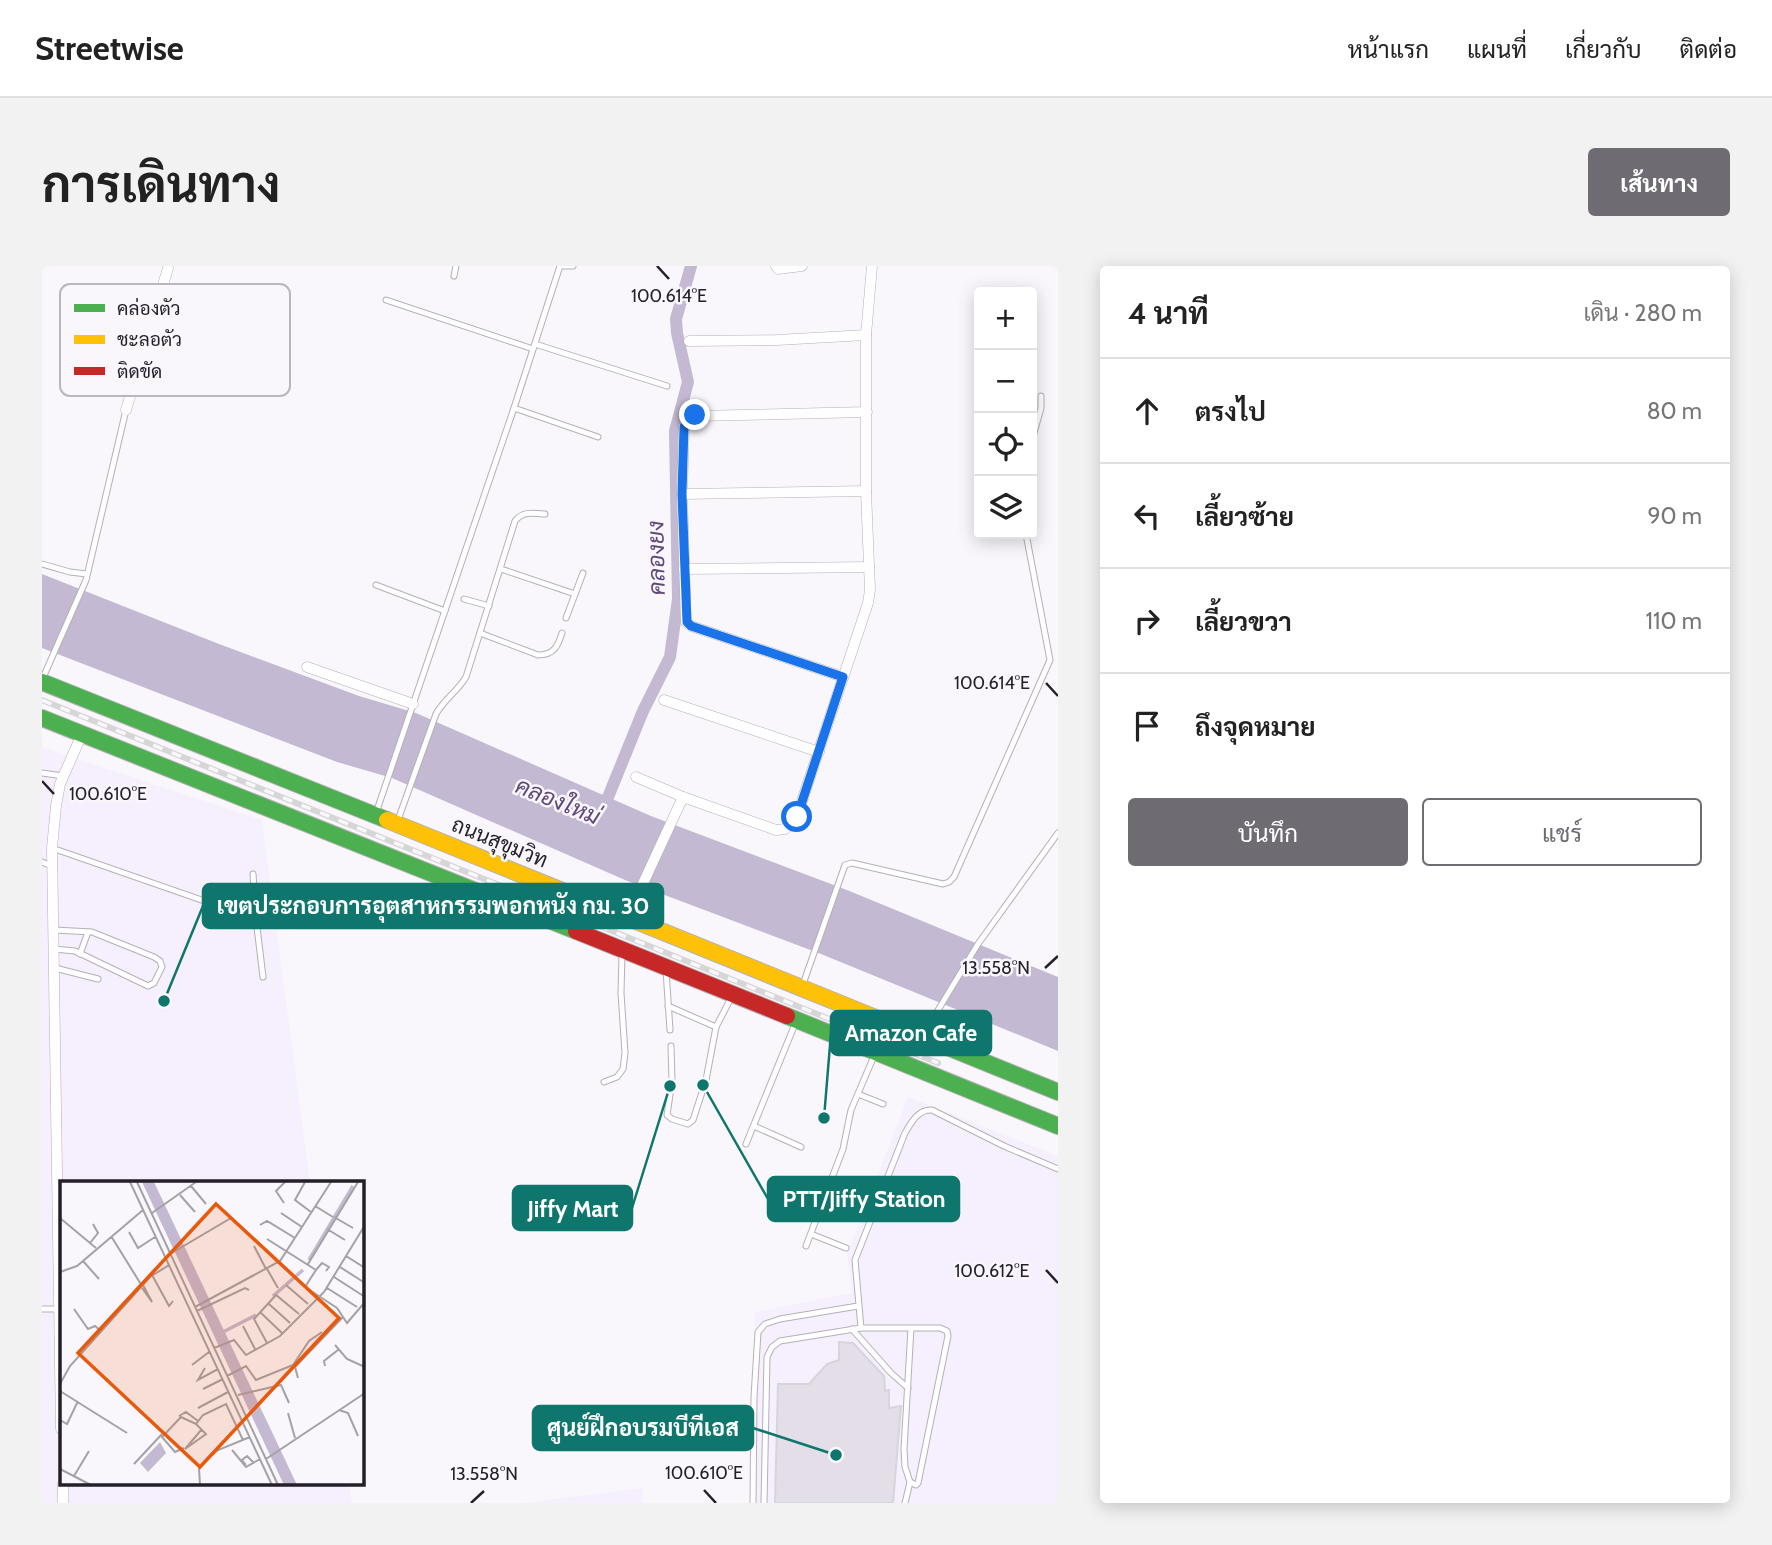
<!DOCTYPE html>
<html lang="th">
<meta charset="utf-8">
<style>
body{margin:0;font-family:Cabin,Sarabun,sans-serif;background:#f2f2f2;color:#222}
.controls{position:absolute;right:21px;top:21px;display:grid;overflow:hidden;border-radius:7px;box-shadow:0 4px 18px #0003}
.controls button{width:63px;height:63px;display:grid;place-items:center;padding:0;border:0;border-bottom:2px solid #e0e0e0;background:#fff;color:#222;font:35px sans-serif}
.stop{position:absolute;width:21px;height:21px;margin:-16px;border:5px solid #1a73e8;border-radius:50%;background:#fff}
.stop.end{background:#1a73e8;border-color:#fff;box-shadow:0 2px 7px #0008}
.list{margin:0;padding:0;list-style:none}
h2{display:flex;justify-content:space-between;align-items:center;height:91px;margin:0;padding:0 28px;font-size:30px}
h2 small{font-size:23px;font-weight:400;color:#767676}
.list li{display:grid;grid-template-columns:46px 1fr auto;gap:21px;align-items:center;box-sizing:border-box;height:105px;padding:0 28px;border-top:2px solid #e0e0e0}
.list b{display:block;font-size:26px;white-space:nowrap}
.list em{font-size:23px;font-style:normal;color:#767676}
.actions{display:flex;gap:14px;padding:21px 28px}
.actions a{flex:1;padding:16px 0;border:2px solid #6f6b72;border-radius:7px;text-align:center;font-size:24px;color:#6f6b72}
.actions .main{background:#6f6b72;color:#fff}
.icon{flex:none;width:38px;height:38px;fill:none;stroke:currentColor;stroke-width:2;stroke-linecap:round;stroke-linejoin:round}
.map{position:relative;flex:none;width:1016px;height:1237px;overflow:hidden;border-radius:7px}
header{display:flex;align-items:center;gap:42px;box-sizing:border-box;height:98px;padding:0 35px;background:#fff;border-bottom:2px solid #e0e0e0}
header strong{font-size:33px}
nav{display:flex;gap:38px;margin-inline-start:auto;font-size:24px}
.intro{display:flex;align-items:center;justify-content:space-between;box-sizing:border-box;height:168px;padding:0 42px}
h1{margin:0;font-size:49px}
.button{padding:18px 32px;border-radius:7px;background:#6f6b72;color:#fff;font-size:24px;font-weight:700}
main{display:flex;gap:42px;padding:0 42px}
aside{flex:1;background:#fff;border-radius:7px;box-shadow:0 4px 18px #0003}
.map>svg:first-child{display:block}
.built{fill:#f6effd}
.water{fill:#c4b9d2}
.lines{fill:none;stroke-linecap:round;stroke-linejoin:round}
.canal{stroke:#c4b9d2;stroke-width:12}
.building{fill:#e3dee7;stroke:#d7d4db;stroke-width:2}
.lane-casing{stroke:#b4b1b7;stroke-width:7}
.street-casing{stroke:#b4b1b7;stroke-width:11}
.fast-casing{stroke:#b4b1b7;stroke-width:18}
.slow-casing{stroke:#b4b1b7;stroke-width:18}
.jam-casing{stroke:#b4b1b7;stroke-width:18}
.lane{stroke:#fefefe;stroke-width:5}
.street{stroke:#fefefe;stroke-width:10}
.fast{stroke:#4caf50;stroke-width:16}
.slow{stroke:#ffc107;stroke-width:16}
.jam{stroke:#c62828;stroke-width:16}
.rail-casing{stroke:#d7d6d7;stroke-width:6}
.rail{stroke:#f9f6fc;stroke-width:3.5;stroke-dasharray:10;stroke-linecap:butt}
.route{stroke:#1a73e8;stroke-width:9}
.ticks{fill:none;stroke:#241f29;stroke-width:2.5}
.labels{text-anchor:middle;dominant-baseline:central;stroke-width:5;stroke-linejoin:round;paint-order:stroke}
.street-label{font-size:21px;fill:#241f29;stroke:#f9f6fc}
.water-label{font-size:23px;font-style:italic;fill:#604878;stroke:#f9f6fc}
.inset-river{fill:none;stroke:#c4b9d2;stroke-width:3.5}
.inset-road{fill:none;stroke:#a4a1a7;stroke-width:2}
.view{fill:#e8590c;fill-opacity:0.15;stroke:#e8590c;stroke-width:3.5}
.inset-edge{fill:none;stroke:#241f29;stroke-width:3.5}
.key{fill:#f9f6fc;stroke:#b9b6bd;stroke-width:2}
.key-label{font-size:19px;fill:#241f29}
.ticks-label{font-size:18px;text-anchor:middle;fill:#241f29;stroke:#f9f6fc;stroke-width:5;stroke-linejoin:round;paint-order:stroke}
.leader{fill:none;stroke:#0f766e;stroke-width:2.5}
.callout-dot{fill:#0f766e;stroke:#f9f6fc;stroke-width:2.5}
.callout{fill:#0f766e;stroke:#0f766e;stroke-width:2.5}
.callout-label{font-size:23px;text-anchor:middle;font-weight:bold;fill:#fff}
</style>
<header>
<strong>Streetwise</strong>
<nav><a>หน้าแรก</a><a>แผนที่</a><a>เกี่ยวกับ</a><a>ติดต่อ</a></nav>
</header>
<div class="intro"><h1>การเดินทาง</h1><a class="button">เส้นทาง</a></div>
<main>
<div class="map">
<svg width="1016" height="1237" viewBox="0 0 1016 1237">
<rect width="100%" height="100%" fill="#f9f7fb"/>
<!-- built -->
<g class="built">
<polygon points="0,481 220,554 268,917 19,917 19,1218 307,1218 310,1237 0,1237"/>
<polygon points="866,831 1016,890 1016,1237 710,1237 713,1046 810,1027 805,988"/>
<polygon points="601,1222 601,1237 482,1237"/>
</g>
<!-- water -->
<polygon class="water" points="0,308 177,378 317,430 374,447 609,550 805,624 1016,711 1016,785 779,688 583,614 350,512 295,496 0,382"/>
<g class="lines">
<!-- canal -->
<polyline class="canal" points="560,546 601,445 628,391 636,333 633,165 646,116 635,67 634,53 649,0"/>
</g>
<!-- building -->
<polygon class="building" points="797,1076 811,1077 842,1110 843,1125 847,1124 847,1142 859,1140 851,1237 733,1237 736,1118 767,1118 785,1098 797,1094"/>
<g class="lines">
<defs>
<g id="lane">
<polyline points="518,0 531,0"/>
<polyline points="412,10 414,0"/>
<polyline points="344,34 491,83"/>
<polyline points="493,78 625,120"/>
<polyline points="472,142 556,171"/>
<polyline points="990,174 999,142 999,130"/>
<polyline points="0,298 28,306 45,308"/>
<polyline points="459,303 533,328"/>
<polyline points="334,319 403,345"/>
<polyline points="422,333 447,340"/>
<polyline points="524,352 541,307"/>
<path d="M438,367L496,389C512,389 516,380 520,367"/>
<polyline points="0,414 44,314 84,144"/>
<polyline points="0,507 21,510"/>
<polyline points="334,547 472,142 518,0"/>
<path d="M356,554L394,448C402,433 416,425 424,411L473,255C481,245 491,247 503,248"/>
<polyline points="10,582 214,653 211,608"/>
<polyline points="0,596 10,600"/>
<polyline points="214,653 221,711"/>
<polyline points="12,664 50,666 112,691 118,695 120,701 112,717 106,720 33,685 12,683"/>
<polyline points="38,688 46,666"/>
<polyline points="13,702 56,713"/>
<polyline points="624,704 628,764"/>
<polyline points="760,721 803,599 810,597 901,618 907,616 912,611 1008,394 984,268"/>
<polyline points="626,740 674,761"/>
<polyline points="881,769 936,678 1016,567"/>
<polyline points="629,780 630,815 625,849 630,853 646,858 651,854 664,814 674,761 690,730"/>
<polyline points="562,816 575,811 581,803 583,787 579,727 580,688"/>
<polyline points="816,828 841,838"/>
<polyline points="712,860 759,881"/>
<polyline points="704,878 753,758"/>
<polyline points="769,968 804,982"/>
<polyline points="764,980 801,883 809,844 832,790"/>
<polyline points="0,1043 16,1043"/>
<polyline points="819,1062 898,1062 905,1065 906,1070 876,1217 874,1219 868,1216 863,1201 862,1183 869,1062"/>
<polyline points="810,1063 849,1107 866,1122"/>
<polyline points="711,1237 712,1131 716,1066 723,1058 738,1053 816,1040"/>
<path d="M722,1237L725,1091L730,1081L738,1075L819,1062L813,994L863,867C869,857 876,843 890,844L962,880L1016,903"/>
<polyline points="863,1237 868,1216"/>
</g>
<g id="street">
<polyline points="734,0 736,3 760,0"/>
<polyline points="647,75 735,74 824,69"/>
<polyline points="84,144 126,2"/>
<polyline points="640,228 824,225"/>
<polyline points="642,303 827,301"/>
<polyline points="265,401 371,438"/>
<polyline points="801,411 649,360 644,356 640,228 642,161 645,154 653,150 825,146"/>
<polyline points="622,434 777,486"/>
<polyline points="594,511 641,531"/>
<polyline points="586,650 641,531 734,564 743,563 755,550 826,337 828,324 824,225 824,69 830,0"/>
<polyline points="19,1163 10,582 14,540 18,518 40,468"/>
<polyline points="21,1218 21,1237"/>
</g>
<g id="fast">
<polyline points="0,416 345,554"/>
<polyline points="0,452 534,665"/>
<polyline points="745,750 1016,860"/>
<polyline points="851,759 1016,826"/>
</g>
<polyline id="slow" points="345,554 851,759"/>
<polyline id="jam" points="534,665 745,750"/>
</defs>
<!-- lane casing -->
<use href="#lane" class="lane-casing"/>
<!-- street casing -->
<use href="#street" class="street-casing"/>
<!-- fast casing -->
<use href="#fast" class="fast-casing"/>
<!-- slow casing -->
<use href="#slow" class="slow-casing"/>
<!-- jam casing -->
<use href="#jam" class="jam-casing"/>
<!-- lane -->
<use href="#lane" class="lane"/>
<!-- street -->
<use href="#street" class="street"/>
<!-- fast -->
<use href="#fast" class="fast"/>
<!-- slow -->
<use href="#slow" class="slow"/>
<!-- jam -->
<use href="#jam" class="jam"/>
<defs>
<polyline id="rail" points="0,434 896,797"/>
</defs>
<!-- rail casing -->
<use href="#rail" class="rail-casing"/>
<!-- rail -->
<use href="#rail" class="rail"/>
</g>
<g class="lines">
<!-- route -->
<polyline class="route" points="653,149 645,154 642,161 640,228 645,356 649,360 801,411 755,551"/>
</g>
<!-- ticks -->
<path class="ticks" d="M615,0L627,13M1004,417L1016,430M0,515L12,528M1003,702L1016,690M1004,1004L1016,1017M662,1224L674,1237M429,1237L442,1225"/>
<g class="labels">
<!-- street labels -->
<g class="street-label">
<text transform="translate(458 576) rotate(22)">ถนนสุขุมวิท</text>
</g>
<!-- water labels -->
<g class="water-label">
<text transform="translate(614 292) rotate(-91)">คลองยง</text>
<text transform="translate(516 535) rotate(22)">คลองใหม่</text>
</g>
</g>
<!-- overview -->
<g transform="translate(18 915)">
<rect width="304" height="304" fill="#f9f7fb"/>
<path d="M82,1H94L237,304H224ZM100,261L106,272L88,291L80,282Z" fill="#c4b9d2"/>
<path class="inset-river" d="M249,79L293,5M213,115L243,89M163,151L196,134"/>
<path class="inset-road" d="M70,1L212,304M77,1L218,304M245,1L235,19L251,31M131,5L146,23M120,14L135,31M224,22L216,10L225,1M255,25L273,36M92,32L136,1M221,32L242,46M274,36L293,47M0,37L36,67M200,44L207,40L235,57M267,48L285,59M69,51L78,67L95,56M51,55L82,105M207,58L256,89L262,82L269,86L266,90M30,62L38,52L33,43M194,65L206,88M110,73L171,37M286,75L305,87M23,80L39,98M248,83L298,1M280,86L305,102M207,88L218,107M256,89L245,106L277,127L287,142L305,121M0,91L17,85L83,29M92,94L109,125L113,120M274,96L305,116M226,104L248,123M82,107L92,121L83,104M267,107L297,126M264,111L305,44M209,123L230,142M135,126L220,80L271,1M14,128L28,148L35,145L41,150M137,130L185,107L189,109M200,131L222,152M183,145L195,168M207,162L194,138L216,114L239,133M275,164L287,178L305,186M154,167L174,159L186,174L220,155L264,111M132,184L149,171M265,185L264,180L278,169M145,187L138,199L158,188M167,195L186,185L196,199L233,184L249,160L262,151M238,197L235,186L283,136M0,203L10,185L90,96L109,84M143,208L163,198M0,210L67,252M178,214L221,204L229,222M138,227L168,211M279,229L288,232L298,255M228,232L235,257M119,235L126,231L138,240M0,239L7,243L18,220M136,243L146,253L125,268L142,248M124,267L115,271L102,256L121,236L136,243L143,234L166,223L183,259M172,269L186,286L200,278M206,278L305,212M74,283L102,253M186,284L182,279L187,275L193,281M0,288L31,304M14,295L29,270M140,304L139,287L146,279L158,269L190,256"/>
<path class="view" d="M156,23L279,137L140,286L18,172Z"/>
<rect width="304" height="304" class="inset-edge"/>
</g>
<!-- legend -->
<rect x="18" y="18" width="230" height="112" rx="10" class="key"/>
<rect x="32" y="38" width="31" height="8" fill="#4caf50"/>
<rect x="32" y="69" width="31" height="9" fill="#ffc107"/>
<rect x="32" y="101" width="31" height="8" fill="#c62828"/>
<g class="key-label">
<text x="75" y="49">คล่องตัว</text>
<text x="75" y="80">ชะลอตัว</text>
<text x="75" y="112">ติดขัด</text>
</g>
<g class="ticks-label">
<text x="627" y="36">100.614°E</text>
<text x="950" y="423">100.614°E</text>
<text x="66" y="534">100.610°E</text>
<text x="954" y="708">13.558°N</text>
<text x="950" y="1011">100.612°E</text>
<text x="662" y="1213">100.610°E</text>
<text x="442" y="1214">13.558°N</text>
</g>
<!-- callouts -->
<path class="leader" d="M122 735L161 640M782 852L789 767M661 819L726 933M628 820L590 942M794 1189L711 1162"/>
<g class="callout-dot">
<circle cx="122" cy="735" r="7"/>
<circle cx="782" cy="852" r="7"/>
<circle cx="661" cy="819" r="7"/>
<circle cx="628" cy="820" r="7"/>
<circle cx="794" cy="1189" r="7"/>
</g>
<g class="callout">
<rect x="161" y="618" width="460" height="44" rx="7"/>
<rect x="789" y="745" width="160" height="44" rx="7"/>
<rect x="726" y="911" width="191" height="44" rx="7"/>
<rect x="471" y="920" width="119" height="44" rx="7"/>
<rect x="491" y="1140" width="220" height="44" rx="7"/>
</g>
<g class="callout-label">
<text x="391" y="648">เขตประกอบการอุตสาหกรรมพอกหนัง กม. 30</text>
<text x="869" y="775">Amazon Cafe</text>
<text x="822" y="941">PTT/Jiffy Station</text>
<text x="531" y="951">Jiffy Mart</text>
<text x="601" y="1170">ศูนย์ฝึกอบรมบีทีเอส</text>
</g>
</svg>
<div class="controls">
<button>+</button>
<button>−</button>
<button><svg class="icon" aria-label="locate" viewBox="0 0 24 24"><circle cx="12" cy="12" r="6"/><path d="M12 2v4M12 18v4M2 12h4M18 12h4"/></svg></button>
<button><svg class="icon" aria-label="layers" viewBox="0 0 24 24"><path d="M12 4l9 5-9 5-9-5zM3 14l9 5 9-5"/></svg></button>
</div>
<div class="stop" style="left:755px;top:551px"></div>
<div class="stop end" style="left:653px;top:149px"></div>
</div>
<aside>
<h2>4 นาที<small>เดิน · 280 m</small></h2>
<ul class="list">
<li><svg class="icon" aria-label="ahead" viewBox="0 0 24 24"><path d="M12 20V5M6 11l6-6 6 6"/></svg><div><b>ตรงไป</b></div><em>80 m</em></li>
<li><svg class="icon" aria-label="left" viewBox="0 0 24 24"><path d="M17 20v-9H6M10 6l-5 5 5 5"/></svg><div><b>เลี้ยวซ้าย</b></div><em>90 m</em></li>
<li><svg class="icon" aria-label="right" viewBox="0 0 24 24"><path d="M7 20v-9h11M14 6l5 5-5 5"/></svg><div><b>เลี้ยวขวา</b></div><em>110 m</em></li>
<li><svg class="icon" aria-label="arrive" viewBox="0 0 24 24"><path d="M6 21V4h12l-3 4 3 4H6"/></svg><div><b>ถึงจุดหมาย</b></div></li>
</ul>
<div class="actions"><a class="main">บันทึก</a><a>แชร์</a></div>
</aside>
</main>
